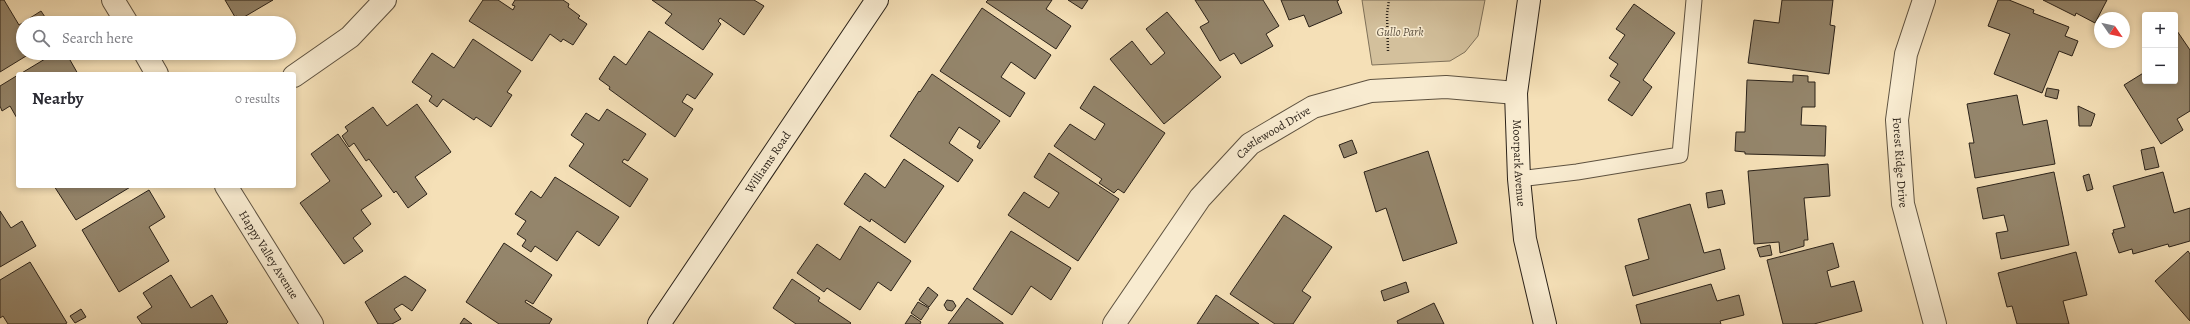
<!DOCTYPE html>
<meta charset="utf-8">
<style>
body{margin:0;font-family:Alegreya,serif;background:#f7f7f7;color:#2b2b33}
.controls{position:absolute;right:12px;top:12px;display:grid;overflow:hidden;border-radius:4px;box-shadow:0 2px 6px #0003}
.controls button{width:36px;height:36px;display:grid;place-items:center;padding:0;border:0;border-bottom:1px solid #e1e1e2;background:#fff;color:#2b2b33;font:20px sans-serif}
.compass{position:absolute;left:2094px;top:12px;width:36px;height:36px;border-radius:50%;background:#fff;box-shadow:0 2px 6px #0003;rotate:124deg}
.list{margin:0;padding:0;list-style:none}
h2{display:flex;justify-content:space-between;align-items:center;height:52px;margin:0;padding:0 16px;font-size:17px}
h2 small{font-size:13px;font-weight:400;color:#7c7c81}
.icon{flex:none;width:22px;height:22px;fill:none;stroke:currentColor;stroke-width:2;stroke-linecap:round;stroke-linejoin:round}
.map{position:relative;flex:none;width:2190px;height:324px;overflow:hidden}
.search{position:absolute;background:#fff;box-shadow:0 2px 6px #0003;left:16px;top:16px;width:280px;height:44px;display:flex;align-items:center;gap:10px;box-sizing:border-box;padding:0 14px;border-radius:22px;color:#7c7c81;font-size:15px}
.panel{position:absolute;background:#fff;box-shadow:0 2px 6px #0003;left:16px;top:72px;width:280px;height:116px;border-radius:4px}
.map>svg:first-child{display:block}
.green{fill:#d3c09c;stroke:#7f715a}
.building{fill:#94856b;stroke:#2b2219}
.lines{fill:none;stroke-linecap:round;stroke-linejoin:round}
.lane-casing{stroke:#5e5240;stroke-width:17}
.street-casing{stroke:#5e5240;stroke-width:24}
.secondary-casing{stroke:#2b2219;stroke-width:24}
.path{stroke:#2b2219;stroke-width:2.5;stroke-dasharray:1 2;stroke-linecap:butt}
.lane{stroke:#f8ebd0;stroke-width:15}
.street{stroke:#f8ebd0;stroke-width:22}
.secondary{stroke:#f8ebd0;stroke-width:22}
.labels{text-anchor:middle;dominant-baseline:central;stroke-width:3;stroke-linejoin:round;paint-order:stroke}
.park-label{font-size:12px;font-style:italic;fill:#5d5140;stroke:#f8ebd0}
.street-label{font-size:12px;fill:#2b2219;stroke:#f8ebd0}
</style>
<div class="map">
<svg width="2190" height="324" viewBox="0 0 2190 324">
<rect width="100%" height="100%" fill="#f5e0b7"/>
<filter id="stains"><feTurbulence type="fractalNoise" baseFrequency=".005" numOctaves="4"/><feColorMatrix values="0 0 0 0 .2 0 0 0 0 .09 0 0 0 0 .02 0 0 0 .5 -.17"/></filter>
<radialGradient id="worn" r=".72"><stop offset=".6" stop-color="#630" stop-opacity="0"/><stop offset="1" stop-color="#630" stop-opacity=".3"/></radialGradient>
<!-- green -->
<polygon class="green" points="1362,0 1485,0 1478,36 1465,52 1450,61 1372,65"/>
<!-- building -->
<g class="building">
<polygon points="0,0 4,0 19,25 41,11 49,23 23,23 23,53 31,53 0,72"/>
<polygon points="225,0 273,0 239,20 237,16 235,17"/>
<polygon points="483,0 498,0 513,10 515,6 512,5 515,0 563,0 569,4 568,7 580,16 578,18 587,24 573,45 563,39 561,42 550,34 532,61 469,21"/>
<polygon points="652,0 754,0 764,6 744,35 720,18 718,21 721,24 703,50 665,23 672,14"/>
<polygon points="988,0 1052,0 1046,9 1071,26 1056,49 986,2"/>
<polygon points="1068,0 1088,0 1082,9"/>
<polygon points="1195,0 1263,0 1279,26 1266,34 1273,46 1241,64 1234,53 1220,61 1200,27 1209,22"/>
<polygon points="1281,0 1339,0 1337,1 1342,13 1309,27 1304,15 1289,20"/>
<polygon points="1782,0 1833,0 1830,25 1835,26 1829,74 1748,63 1754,20 1779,23"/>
<polygon points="1998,0 2009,0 2034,10 2033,13 2069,27 2065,36 2078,41 2072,56 2059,51 2042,93 1994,74 2010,34 1988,26"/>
<polygon points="2043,0 2107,0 2095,23 2076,13 2075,16"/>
<polygon points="1634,4 1675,33 1643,80 1652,87 1632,116 1608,100 1620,82 1610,76 1618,64 1609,58 1625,35 1616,29"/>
<polygon points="982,8 1051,55 1035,79 1011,62 1001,77 1025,93 1010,117 940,71"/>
<polygon points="1167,12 1221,77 1164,124 1110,59 1132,41 1151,65 1165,53 1146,29"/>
<polygon points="2175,28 2190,50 2190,111 2177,119 2183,130 2161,144 2124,85 2145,72 2145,81 2175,81"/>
<polygon points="649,31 713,74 695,99 687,94 682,102 693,109 675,137 609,89 610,87 599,79 614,56 626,65"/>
<polygon points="473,39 521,71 507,92 512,95 491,127 476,117 474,120 443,99 437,107 429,101 432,96 412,82 432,53 454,68"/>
<polygon points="55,53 66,53 78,74 20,74"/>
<polygon points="932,74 1000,121 980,149 977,147 980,141 959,127 949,143 973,160 958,182 890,136 919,91 920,92"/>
<polygon points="18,75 18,120 10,106 2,111 0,106 0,86"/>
<polygon points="1793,75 1808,76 1808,82 1815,82 1815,107 1802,107 1801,125 1826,126 1825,156 1745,154 1745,152 1735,151 1736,132 1745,132 1747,80 1793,82"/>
<polygon points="1094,86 1165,133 1124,193 1118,189 1114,193 1099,183 1102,179 1054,146 1070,124 1095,140 1105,124 1080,108"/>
<polygon points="2047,88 2059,90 2057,99 2045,96"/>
<polygon points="2017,95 2023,125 2047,120 2055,164 1975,178 1969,143 1974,143 1967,104"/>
<polygon points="417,104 451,152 415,177 427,194 408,208 396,191 394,193 369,159 366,161 354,143 349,147 342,136 348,131 345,127 373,107 387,126"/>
<polygon points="2078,106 2095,114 2091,126 2079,126"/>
<polygon points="607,109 646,134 628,161 624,159 622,162 648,179 630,207 569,166 584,144 571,135 586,113 599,121"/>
<polygon points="338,134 382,196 361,210 371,224 353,238 363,251 344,264 300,203 330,181 311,154"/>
<polygon points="1352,140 1357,153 1344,158 1339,145"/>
<polygon points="2154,147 2159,167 2145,170 2141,150"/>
<polygon points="1428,151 1457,243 1403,261 1386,208 1376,212 1364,172"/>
<polygon points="1049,153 1119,199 1078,261 1008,215 1024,192 1049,208 1059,193 1034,177"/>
<polygon points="904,159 944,186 905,243 871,219 870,222 844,204 865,173 885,188"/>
<polygon points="1828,164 1830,196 1804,198 1808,240 1804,240 1804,246 1780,253 1779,242 1754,244 1748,171"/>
<polygon points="2054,172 2069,245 2001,259 1996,233 2008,231 2004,215 1983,219 1977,188"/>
<polygon points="2163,172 2174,213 2190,208 2190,241 2169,247 2168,244 2133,254 2132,249 2119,253 2112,233 2114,233 2113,230 2125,227 2113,186"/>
<polygon points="2089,174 2093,189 2087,191 2083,176"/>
<polygon points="555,177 619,217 599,246 577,231 557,261 535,246 531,252 522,246 526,240 517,234 526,221 515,214 531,191 541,198"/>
<polygon points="54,186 132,186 76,220"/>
<polygon points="149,190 165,217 149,227 169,261 119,292 82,230"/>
<polygon points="1722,190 1725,204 1708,208 1706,193"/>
<polygon points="1690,204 1704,253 1720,249 1725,269 1633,296 1625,266 1649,259 1638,219"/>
<polygon points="0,211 11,228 22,221 36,246 0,267"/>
<polygon points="1284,215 1332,247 1302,291 1311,297 1293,324 1275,324 1230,294"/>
<polygon points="860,226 911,261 891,291 878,282 860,310 827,288 824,292 797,273 817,244 840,260"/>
<polygon points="1011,231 1071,268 1051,300 1031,286 1012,315 973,289"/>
<polygon points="504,243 552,275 533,304 526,300 525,302 552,319 549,324 499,324 466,302"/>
<polygon points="1833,243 1839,267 1827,271 1831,287 1854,281 1862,311 1814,324 1783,324 1767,260"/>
<polygon points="1770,245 1772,255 1760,257 1757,248"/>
<polygon points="2188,251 2190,254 2190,321 2155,281"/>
<polygon points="2076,252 2087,295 2063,301 2069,324 2017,324 2012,306 2007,307 1998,273"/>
<polygon points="30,262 67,323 65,324 8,324 3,316 0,318 0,280"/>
<polygon points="171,275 191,308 212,295 228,322 226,324 142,324 137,317 152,307 143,293"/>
<polygon points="405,276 426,290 412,311 402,304 394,309 401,319 392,324 378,324 365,302"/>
<polygon points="792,279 820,298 818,301 851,323 850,324 796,324 773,308"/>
<polygon points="1406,282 1409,292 1384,301 1381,291"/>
<polygon points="1711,284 1717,301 1739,295 1744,315 1720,321 1721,324 1641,324 1636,305"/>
<polygon points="928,287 938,295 929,307 919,300"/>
<polygon points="1216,295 1259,324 1197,324"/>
<polygon points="967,298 1003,323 1003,324 948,324"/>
<polygon points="947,300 953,301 956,306 952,311 947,310 944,305"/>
<polygon points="918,302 929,308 921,320 911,313"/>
<polygon points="1434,303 1444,324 1398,324 1397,321"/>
<polygon points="81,309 86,317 75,323 70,316"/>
<polygon points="911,315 921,322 920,324 905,324"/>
<polygon points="464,318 472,324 460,324"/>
</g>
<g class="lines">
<defs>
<polyline id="lane" points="1519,179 1577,172 1680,155 1694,0"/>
<g id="street">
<polyline points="113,0 127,23"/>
<path id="s1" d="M1924,0L1906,54L1897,120L1903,204L1935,324"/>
<polyline points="145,53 157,74"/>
<polyline points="294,76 350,37 385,0"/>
<path id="s2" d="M226,186L312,324"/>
<path id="s3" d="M1114,324L1200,198L1250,144L1313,107L1371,91L1446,87L1516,93"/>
</g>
<g id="secondary">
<path id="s4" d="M1529,0L1516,93L1519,179L1525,239L1545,324"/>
<path id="s5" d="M659,324L877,0"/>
</g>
</defs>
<!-- lane casing -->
<use href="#lane" class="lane-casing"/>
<!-- street casing -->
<use href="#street" class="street-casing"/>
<!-- secondary casing -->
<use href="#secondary" class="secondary-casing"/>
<!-- path -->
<polyline class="path" points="1388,51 1387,14 1389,0"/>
<!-- lane -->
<use href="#lane" class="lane"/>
<!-- street -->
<use href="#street" class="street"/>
<!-- secondary -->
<use href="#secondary" class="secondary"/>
</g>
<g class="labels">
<!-- park labels -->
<g class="park-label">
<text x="1400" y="32">Gullo Park</text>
</g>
<!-- street labels -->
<g class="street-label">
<text stroke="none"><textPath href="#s3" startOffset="252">Castlewood Drive</textPath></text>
<text stroke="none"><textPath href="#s5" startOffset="195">Williams Road</textPath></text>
<text stroke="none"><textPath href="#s1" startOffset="166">Forest Ridge Drive</textPath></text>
<text stroke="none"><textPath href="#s4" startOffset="164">Moorpark Avenue</textPath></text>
<text stroke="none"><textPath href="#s2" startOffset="81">Happy Valley Avenue</textPath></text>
</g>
</g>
<rect width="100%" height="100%" filter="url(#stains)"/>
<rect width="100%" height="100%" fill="url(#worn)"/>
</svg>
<div class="controls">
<button>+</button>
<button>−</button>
</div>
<svg class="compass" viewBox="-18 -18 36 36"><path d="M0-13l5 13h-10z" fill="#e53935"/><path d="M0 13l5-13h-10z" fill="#7c7c81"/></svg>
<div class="search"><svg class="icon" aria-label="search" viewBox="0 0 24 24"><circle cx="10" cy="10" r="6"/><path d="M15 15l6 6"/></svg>Search here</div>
<section class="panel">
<h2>Nearby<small>0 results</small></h2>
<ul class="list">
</ul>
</section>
</div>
